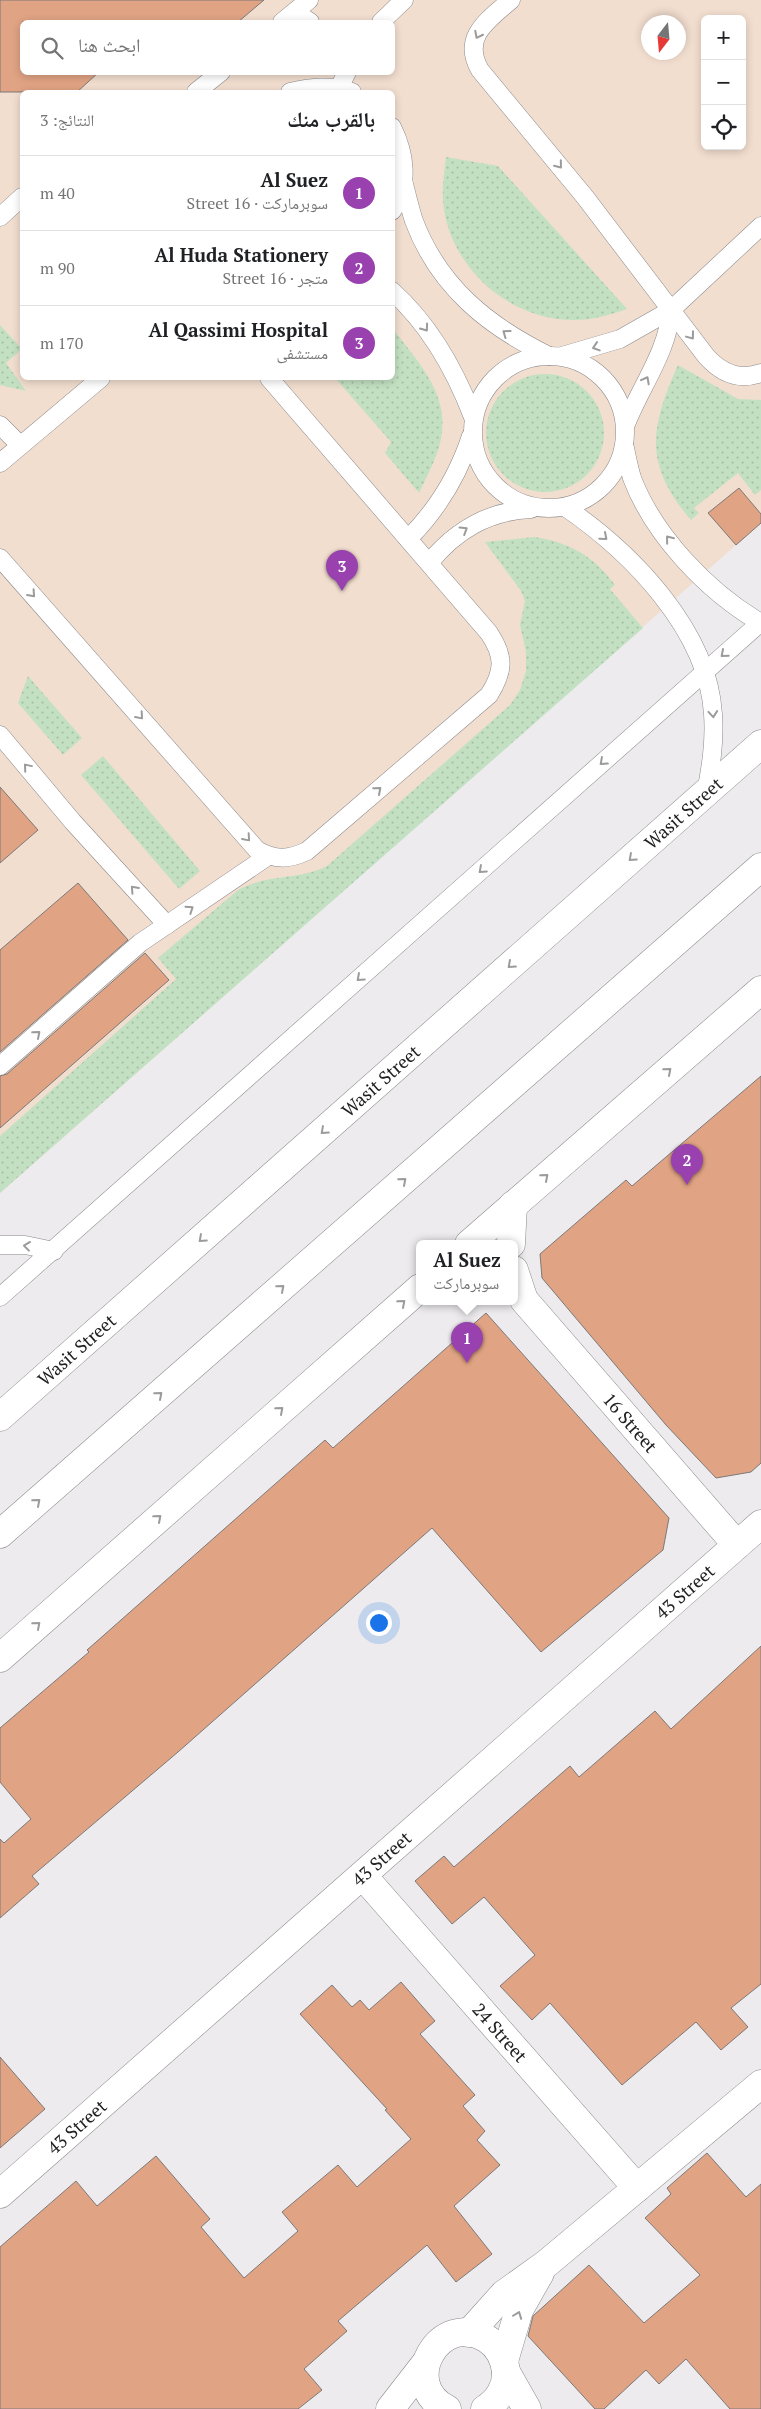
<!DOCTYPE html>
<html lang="ar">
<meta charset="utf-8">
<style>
body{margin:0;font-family:"PT Serif","Noto Naskh Arabic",serif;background:#f2f2f2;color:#202124;direction:rtl}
.controls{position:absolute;right:15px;top:15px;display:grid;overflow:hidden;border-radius:8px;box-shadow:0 2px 8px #0003}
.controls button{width:45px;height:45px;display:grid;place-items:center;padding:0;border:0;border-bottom:1px solid #e0e0e0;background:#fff;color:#202124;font:25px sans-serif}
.compass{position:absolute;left:641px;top:15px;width:45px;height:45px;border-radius:50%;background:#fff;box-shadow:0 2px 8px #0003;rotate:196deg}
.you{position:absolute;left:378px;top:1622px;width:18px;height:18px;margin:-12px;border:4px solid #fff;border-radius:50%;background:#1a73e8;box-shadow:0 0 0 8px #1a73e833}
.badge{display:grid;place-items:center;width:32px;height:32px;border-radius:50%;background:#9941ae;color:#fff;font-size:16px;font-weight:700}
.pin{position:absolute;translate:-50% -41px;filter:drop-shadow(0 1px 2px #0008)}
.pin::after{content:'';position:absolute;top:26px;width:18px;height:15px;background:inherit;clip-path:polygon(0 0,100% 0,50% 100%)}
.popup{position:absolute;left:416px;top:1240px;width:102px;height:65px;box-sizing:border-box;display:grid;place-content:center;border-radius:8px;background:#fff;filter:drop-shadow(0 1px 4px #0005);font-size:16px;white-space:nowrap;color:#757577}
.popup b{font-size:19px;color:#202124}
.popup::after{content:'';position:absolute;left:50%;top:100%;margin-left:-10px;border:10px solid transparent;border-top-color:#fff}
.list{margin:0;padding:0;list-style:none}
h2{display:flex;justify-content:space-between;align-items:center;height:65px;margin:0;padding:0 20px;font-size:21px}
h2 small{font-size:16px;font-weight:400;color:#757577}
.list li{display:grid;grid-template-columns:32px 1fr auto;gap:15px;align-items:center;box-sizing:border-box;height:75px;padding:0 20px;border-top:1px solid #e0e0e0}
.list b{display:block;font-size:19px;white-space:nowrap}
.list p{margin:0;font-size:16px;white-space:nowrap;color:#757577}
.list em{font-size:16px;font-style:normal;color:#757577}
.icon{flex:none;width:28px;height:28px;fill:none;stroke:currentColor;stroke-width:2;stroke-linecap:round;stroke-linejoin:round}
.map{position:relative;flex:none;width:761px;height:2409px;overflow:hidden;direction:ltr}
.search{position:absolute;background:#fff;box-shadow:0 2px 8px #0003;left:20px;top:20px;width:375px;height:55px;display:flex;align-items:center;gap:12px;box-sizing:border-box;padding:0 18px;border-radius:8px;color:#757577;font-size:19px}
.panel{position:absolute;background:#fff;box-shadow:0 2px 8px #0003;left:20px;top:90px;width:375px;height:290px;border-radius:8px;direction:rtl}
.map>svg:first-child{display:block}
.medical{fill:#f2decf;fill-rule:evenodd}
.grass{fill:url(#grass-dots)}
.building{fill:#e0a384;stroke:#7c7978}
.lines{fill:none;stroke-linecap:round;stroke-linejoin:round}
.service-casing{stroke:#8b898b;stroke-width:19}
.minor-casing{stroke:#8b898b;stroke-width:29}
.primary-casing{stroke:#8b898b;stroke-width:29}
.service{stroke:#fff;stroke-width:18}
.minor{stroke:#fff;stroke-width:28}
.primary{stroke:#fff;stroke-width:28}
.oneway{stroke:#9b9b9c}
.labels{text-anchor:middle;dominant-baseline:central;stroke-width:5;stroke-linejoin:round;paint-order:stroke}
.street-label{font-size:18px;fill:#212122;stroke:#fff}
</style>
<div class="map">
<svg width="761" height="2409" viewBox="0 0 761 2409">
<defs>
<pattern id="grass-dots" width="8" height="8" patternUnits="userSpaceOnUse" patternTransform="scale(1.25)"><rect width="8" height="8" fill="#c3e1c2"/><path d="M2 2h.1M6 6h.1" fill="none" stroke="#a7c1a6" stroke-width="1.8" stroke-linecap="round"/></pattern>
</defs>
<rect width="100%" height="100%" fill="#edebee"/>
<!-- medical -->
<path class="medical" d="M0,0H761V523L0,1193ZM705,19H742V146H705ZM22,22H392V72H22ZM648,22H678V52H648ZM22,92H392V378H22Z"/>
<!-- grass -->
<g class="grass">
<path d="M446,157L498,166L627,309C610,315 593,320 575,320C513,321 454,272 444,210C441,192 444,174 446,157Z"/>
<polygon points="0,325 22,349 6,363 26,391 0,385"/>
<path d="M393,329C418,362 450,394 441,439C437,458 427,476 419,493L385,453L391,442L335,378H392Z"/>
<path d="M678,365L738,399L761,400V490L755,495L738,473L694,508L699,513L691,520C643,464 650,428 678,365Z"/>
<circle cx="545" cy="433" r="59"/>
<path d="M534,537C569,542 594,556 615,585L610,589L643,628L0,1193V1136L176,979L158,958L238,890C269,873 297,881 327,866L510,705L520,690L526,671V652L520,625L525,601L521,591L485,542Z"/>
<polygon points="28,676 82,738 63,755 18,703"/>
<polygon points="103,756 200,871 179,889 81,775"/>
</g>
<!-- building -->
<g class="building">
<polygon points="0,0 264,0 238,22 22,22 22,72 99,72 77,92 0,92"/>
<polygon points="739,488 761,514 761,523 736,545 708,513"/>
<polygon points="0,787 38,830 0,863"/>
<polygon points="78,883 128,940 0,1052 0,950"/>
<polygon points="145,953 169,980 0,1128 0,1076 7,1074"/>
<polygon points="761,1076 761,1463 751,1472 716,1478 666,1425 542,1278 540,1254 626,1180 632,1186"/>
<polygon points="486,1313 669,1518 663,1550 541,1652 432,1528 178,1752 32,1876 39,1884 0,1918 0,1839 4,1843 31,1819 0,1782 0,1728 89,1652 87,1650 325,1440 333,1448"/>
<polygon points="761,1646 761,1984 731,2008 748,2027 721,2050 696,2022 622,2085 550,2003 532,2020 500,1986 535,1955 484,1897 452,1924 415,1881 444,1856 454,1867 570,1766 579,1777 655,1711 671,1729"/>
<polygon points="401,1982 435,2021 420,2034 475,2095 463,2106 485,2131 477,2140 500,2165 454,2206 492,2254 456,2282 427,2245 338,2321 347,2331 304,2369 322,2390 298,2409 0,2409 0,2247 76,2181 97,2206 156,2156 210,2219 201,2227 244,2278 298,2231 282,2212 338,2165 357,2187 411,2139 385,2110 387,2109 300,2014 332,1985 352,2007 360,2000 369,2010"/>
<polygon points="0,2057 45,2109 0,2148"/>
<polygon points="707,2153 746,2197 761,2184 761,2409 730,2409 686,2359 659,2384 646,2370 604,2409 595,2409 528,2336 533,2316 589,2265 644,2323 700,2275 645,2218 671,2194 667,2188"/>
</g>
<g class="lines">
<defs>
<g id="service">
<path d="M511,0C488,20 461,37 480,70L585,197L706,356C721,373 739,381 761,373"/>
<polyline points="295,12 310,22"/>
<polyline points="282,22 309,0"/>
<polyline points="381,22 404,0"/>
<polyline points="339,88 347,72"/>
<polyline points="196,92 221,72"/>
<path d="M290,92C312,87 330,85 352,92"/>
<path d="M392,127C405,153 410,185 392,211"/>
<path d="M404,184C407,196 410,209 414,221C439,287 488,326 549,356"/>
<polyline points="0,217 22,197"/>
<path d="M392,291C431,326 455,370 473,417"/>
<circle cx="549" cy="432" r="76"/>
<polyline points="562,356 620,339 671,310 761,226"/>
<path d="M626,424C641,386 668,351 671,310"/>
<polyline points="0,425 20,445"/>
<path d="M625,448C627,458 629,468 632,478C654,536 708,592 761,623"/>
<polyline points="0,463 101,378"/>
<path d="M565,507C631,552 708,630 713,714C715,741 711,766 706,793"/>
<path d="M408,539C438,509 458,476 471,436"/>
<path d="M0,558L257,850C275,860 288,860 307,851L489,695C504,671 505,657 489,633L269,378"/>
<path d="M429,563C456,530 488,511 531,509"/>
<polyline points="0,735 73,822 167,925"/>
<polyline points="0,1066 140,943 268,856"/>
<polyline points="0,1245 25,1245 54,1251"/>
<polyline points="0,1297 761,622"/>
</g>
<g id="minor">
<polyline points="469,1244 761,990"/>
<polyline points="511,1244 513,1205"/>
<path id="s1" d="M514,1270L524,1300L737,1545"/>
<polyline points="0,1658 420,1288"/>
<path id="s2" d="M363,1876L637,2188"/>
<path id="s3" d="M0,2194L761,1524"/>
<polyline points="469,2333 504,2294 546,2264 761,2084"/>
<polyline points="504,2361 519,2310 540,2273"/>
<polyline points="506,2372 527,2409"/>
<polyline points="390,2409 425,2364"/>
<path d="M447,2409C397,2384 440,2309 487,2339C498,2346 504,2357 506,2371C507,2387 498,2401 485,2409"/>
</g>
<g id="primary">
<path id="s4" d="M0,1417L761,744"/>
<polyline points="0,1534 761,867"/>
</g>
</defs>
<!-- service casing -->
<use href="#service" class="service-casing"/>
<!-- minor casing -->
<use href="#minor" class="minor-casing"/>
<!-- primary casing -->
<use href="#primary" class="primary-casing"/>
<!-- service -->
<use href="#service" class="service"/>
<!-- minor -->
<use href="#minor" class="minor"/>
<!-- primary -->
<use href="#primary" class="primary"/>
</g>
<!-- one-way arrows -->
<defs><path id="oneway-chevron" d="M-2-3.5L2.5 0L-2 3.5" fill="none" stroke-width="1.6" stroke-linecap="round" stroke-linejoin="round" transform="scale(1.25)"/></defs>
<g class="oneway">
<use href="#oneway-chevron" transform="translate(478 35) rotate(117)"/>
<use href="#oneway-chevron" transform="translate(559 165) rotate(51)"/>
<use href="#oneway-chevron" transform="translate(425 328) rotate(54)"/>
<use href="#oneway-chevron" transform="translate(506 333) rotate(-144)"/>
<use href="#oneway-chevron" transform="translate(691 336) rotate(53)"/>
<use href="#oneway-chevron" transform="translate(596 347) rotate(162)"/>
<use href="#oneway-chevron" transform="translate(646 380) rotate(-62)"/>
<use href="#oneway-chevron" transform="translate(464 530) rotate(-32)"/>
<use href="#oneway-chevron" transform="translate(604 537) rotate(41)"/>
<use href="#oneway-chevron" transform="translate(669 539) rotate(-129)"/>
<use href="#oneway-chevron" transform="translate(32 594) rotate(48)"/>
<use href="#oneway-chevron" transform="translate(724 654) rotate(139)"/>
<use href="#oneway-chevron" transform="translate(713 714) rotate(85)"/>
<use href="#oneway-chevron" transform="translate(140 716) rotate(49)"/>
<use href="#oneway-chevron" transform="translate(603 762) rotate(138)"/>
<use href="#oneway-chevron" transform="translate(27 767) rotate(-130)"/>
<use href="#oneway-chevron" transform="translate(378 790) rotate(-41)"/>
<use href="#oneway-chevron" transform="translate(247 838) rotate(49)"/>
<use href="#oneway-chevron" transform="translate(632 858) rotate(138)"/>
<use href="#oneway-chevron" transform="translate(482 870) rotate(138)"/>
<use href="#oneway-chevron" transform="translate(134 889) rotate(-132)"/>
<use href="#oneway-chevron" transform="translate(190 909) rotate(-34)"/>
<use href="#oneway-chevron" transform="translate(511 965) rotate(138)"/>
<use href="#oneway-chevron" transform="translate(360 978) rotate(138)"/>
<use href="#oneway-chevron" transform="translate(37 1034) rotate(-41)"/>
<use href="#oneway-chevron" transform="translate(668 1071) rotate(-41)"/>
<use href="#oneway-chevron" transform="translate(324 1131) rotate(138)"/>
<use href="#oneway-chevron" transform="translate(545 1177) rotate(-41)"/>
<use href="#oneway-chevron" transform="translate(403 1181) rotate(-41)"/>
<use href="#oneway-chevron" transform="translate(202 1239) rotate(138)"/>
<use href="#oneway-chevron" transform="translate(27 1246) rotate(-173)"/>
<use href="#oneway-chevron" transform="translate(281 1288) rotate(-41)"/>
<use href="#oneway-chevron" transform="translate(402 1303) rotate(-41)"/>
<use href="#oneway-chevron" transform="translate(159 1395) rotate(-41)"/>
<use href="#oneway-chevron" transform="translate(280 1410) rotate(-41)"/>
<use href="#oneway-chevron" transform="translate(37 1502) rotate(-41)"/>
<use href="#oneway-chevron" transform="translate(158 1518) rotate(-41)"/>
<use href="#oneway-chevron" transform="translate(37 1625) rotate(-41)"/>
<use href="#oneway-chevron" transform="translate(518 2315) rotate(-69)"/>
</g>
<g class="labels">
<!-- street labels -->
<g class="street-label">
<text stroke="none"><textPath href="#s4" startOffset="912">Wasit Street</textPath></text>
<text stroke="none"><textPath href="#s4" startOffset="508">Wasit Street</textPath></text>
<text stroke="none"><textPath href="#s4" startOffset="102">Wasit Street</textPath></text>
<text stroke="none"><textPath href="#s1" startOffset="194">16 Street</textPath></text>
<text stroke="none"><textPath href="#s3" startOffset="912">43 Street</textPath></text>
<text stroke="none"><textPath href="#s3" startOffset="508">43 Street</textPath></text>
<text stroke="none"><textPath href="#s2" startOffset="208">24 Street</textPath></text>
<text stroke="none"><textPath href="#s3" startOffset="102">43 Street</textPath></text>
</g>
</g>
</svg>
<div class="controls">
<button>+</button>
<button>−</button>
<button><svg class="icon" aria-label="locate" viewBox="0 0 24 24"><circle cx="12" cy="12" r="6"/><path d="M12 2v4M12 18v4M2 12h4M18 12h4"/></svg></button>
</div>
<svg class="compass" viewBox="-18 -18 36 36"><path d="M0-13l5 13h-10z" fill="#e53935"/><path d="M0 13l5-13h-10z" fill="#757577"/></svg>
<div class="you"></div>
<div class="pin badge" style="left:467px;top:1363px">1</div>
<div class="popup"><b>Al Suez</b>سوبرماركت</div>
<div class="pin badge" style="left:687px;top:1185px">2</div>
<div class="pin badge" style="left:342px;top:591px">3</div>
<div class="search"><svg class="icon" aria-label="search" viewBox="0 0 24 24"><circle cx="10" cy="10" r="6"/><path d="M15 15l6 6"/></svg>ابحث هنا</div>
<section class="panel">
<h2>بالقرب منك<small>النتائج: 3</small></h2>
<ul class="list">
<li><span class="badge">1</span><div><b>Al Suez</b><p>سوبرماركت · 16 Street</p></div><em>40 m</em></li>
<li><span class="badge">2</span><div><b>Al Huda Stationery</b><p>متجر · 16 Street</p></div><em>90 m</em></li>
<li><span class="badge">3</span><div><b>Al Qassimi Hospital</b><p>مستشفى</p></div><em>170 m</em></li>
</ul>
</section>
</div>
